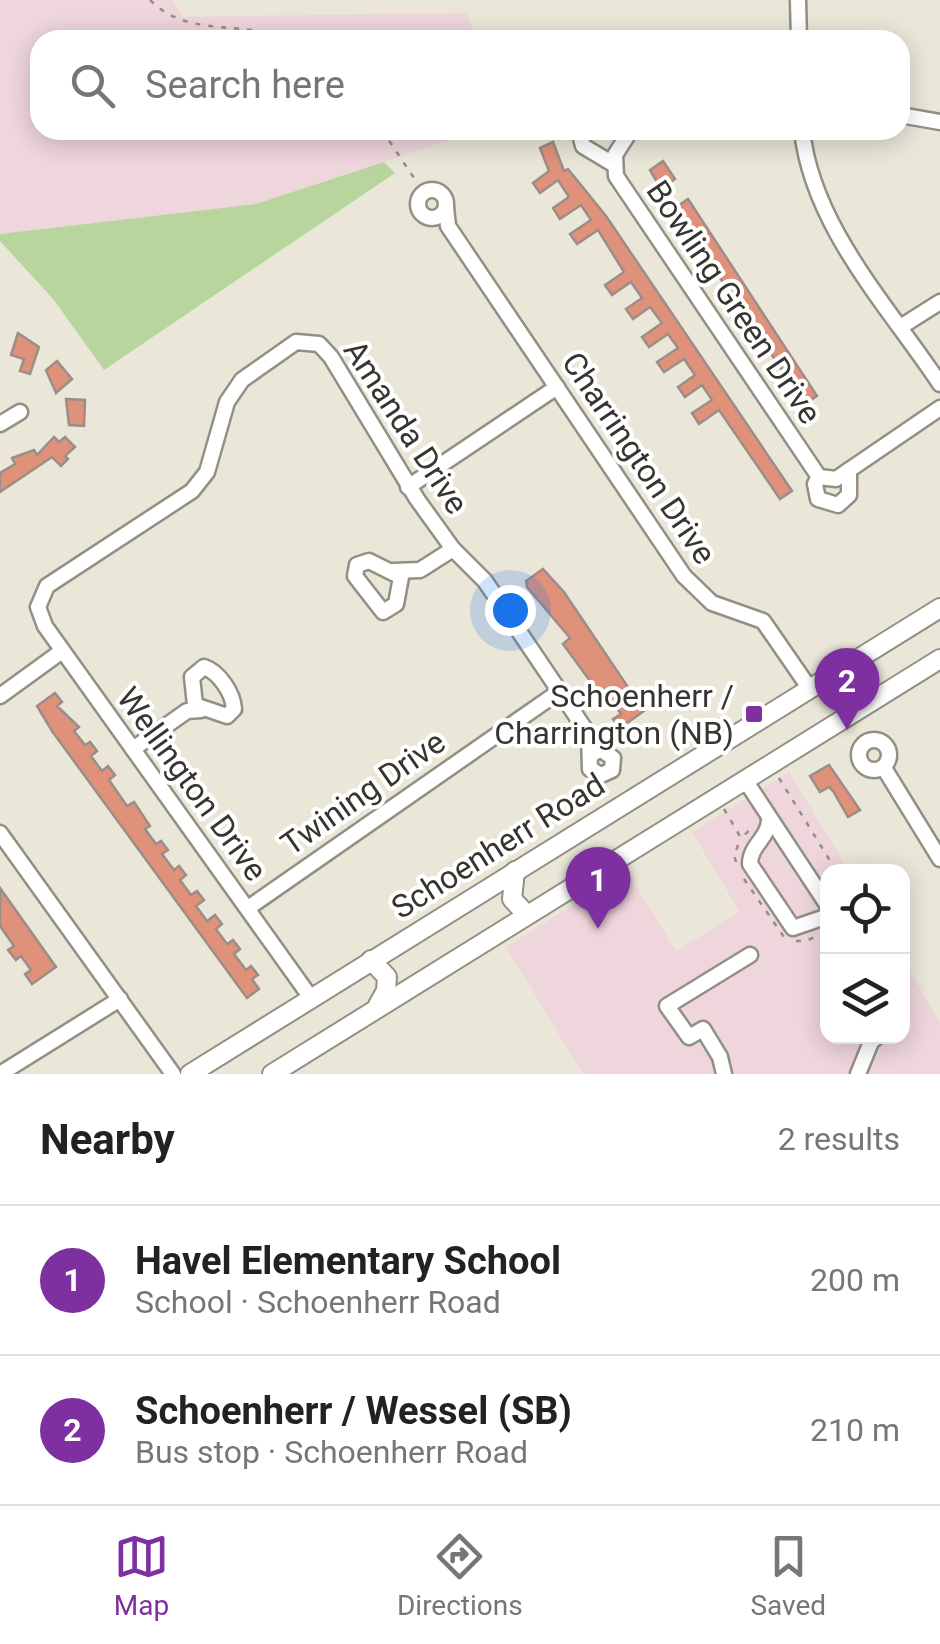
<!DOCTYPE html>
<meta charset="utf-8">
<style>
body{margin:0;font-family:Roboto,sans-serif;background:#f6f6f6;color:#222}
.controls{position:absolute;right:30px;bottom:30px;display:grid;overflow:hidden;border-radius:20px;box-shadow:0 5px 25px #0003}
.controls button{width:90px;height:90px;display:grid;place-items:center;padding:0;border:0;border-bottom:2px solid #e0e0e0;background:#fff;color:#222;font:50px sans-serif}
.you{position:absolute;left:510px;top:610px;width:35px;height:35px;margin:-25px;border:8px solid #fff;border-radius:50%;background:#1a73e8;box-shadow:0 0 0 15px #1a73e833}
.badge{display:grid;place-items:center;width:65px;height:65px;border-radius:50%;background:#7e2fa0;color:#fff;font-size:32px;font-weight:700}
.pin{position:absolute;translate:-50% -82px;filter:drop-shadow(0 2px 5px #0008)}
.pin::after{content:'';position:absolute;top:52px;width:35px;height:30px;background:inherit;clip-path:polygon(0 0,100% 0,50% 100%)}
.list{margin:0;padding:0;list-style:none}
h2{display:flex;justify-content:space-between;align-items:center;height:130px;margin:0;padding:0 40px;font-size:42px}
h2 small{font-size:32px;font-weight:400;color:#767676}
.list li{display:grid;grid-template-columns:65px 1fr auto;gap:30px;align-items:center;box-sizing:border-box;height:150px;padding:0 40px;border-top:2px solid #e0e0e0}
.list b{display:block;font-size:38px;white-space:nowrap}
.list p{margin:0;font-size:32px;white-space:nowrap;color:#767676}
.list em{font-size:32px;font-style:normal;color:#767676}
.icon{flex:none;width:55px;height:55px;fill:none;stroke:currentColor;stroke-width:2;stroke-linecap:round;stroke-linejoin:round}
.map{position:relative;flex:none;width:940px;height:1074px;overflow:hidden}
.search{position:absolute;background:#fff;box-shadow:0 5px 25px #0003;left:30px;right:30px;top:30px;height:110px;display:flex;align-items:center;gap:25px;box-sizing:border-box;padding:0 35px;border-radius:30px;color:#767676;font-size:38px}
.sheet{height:430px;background:#fff}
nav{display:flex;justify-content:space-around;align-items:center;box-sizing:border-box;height:140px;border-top:2px solid #e0e0e0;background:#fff;font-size:28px;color:#767676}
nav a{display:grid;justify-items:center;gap:5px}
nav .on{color:#7e2fa0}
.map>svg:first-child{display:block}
.education{fill:#efd5dc}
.green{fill:#b7d59c}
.building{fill:#e09179;stroke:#9b8d88;stroke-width:2.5}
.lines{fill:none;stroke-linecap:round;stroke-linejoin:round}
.minor-casing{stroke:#929083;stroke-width:19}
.major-casing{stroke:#929083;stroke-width:22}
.path{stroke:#929086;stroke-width:2.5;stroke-dasharray:5 8;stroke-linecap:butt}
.minor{stroke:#fff;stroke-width:14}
.major{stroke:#fff;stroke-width:18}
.poi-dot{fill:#7e2fa0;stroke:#fff;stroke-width:4}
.labels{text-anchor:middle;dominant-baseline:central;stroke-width:8;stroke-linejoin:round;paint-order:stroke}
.street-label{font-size:32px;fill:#363530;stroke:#fff}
.poi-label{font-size:32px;fill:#363530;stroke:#fff;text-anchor:end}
</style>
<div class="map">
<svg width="940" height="1074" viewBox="0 0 940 1074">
<rect width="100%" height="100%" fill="#eae7d9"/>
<!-- education -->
<g class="education">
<polygon points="0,0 172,0 184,17 467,13 477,40 40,40 40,130 512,130 513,133 474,132 256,204 0,234"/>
<polygon points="789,772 849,871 828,872 828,1036 902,1036 903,960 940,1022 940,1074 583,1074 506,947 627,871 676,951 740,912 692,832"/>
</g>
<!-- green -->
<polygon class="green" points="384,162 395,173 104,370 54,300 0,241 0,234 256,204"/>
<!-- building -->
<g class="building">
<polygon points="553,142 564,171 568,169 606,216 792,491 780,499 719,410 699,424 692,413 712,400 702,385 685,397 678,387 695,375 684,359 664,372 657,362 678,348 668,334 649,347 642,337 662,323 650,307 633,319 626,309 642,298 631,282 612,295 605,285 624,272 598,230 577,244 570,234 591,220 581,205 560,219 553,208 569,197 558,180 540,193 533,183 549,171 540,148"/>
<polygon points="663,161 675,179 661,189 650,170"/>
<polygon points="688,199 817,396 805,404 681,220 675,208"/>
<polygon points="18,333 39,347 30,374 20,371 24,359 11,355"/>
<polygon points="57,361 72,379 56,393 46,370"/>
<polygon points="66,399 85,400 84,426 69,425"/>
<polygon points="54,437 59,442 65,437 75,447 65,456 68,459 61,466 52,457 0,492 0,473 15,464 12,458 34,450 37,455"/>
<polygon points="543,569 564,592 644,711 620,728 613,719 621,714 609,697 604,700 563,644 570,638 527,587 526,581"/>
<polygon points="55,693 62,702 57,706 79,727 74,731 85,745 90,742 97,751 91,756 102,771 108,766 115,775 109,780 127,806 134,802 150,826 145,829 156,844 161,841 168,850 162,854 174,870 179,866 186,875 180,880 191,895 197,891 204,900 196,906 207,921 215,915 222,924 216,929 227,944 233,940 240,949 234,954 246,970 251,966 258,975 252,979 259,989 247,998 52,731 37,706"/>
<polygon points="829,765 860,810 848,817 833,791 829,787 820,792 810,776"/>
<polygon points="0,888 56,967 32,984 25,974 31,970 21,956 16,960 8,950 14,946 0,926"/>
</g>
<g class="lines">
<defs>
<g id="minor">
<polyline points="798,0 799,40"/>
<polyline points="900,115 940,122"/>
<polyline points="579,130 583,146 613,164"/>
<polyline points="631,130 615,155 616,176 819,477 836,479 940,408"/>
<path d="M802,130C812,226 888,306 940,384"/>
<circle cx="432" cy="204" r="14"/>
<polyline points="446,207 448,226 684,576 712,603 763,621 810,689"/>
<polyline points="902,326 940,302"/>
<polyline points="0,424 20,412"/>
<polyline points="819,477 815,484 818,499 838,505 849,495 849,470"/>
<polyline points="408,487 557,387"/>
<polygon points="369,561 401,577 396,604 383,612 355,576 357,565"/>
<polyline points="393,571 420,570 453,549"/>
<path d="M204,667C219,672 233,693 234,709L227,716L195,705L192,677Z"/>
<polyline points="0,696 62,651"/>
<polyline points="589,735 590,769 601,775 612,770 613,758 600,749 590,756"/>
<circle cx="874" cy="755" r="15"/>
<polyline points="133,749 187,711 201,710"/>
<polyline points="884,768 940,859"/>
<polyline points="745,780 828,906"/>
<path d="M769,819C769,838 750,845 750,864L793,928L828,916"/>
<polyline points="0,833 173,1074"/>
<polyline points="248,908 560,691"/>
<polyline points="311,998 45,626 38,607 47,586 192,491 207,472 227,402 242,380 296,342 319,344 331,357 417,499 453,549 485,581 589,735 604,749"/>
<polyline points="0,1074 120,999"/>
<polyline points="724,1074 720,1057 703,1029 689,1037 667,1006 750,955"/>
<polyline points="858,1074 871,1042 878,1036"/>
</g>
<g id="major">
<polyline points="515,871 512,899 527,915"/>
<polyline points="371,960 387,977 386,991 378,1005"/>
<polyline points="190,1074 940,608"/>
<polyline points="272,1074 940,659"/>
</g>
</defs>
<!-- minor casing -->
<use href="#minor" class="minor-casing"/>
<!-- major casing -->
<use href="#major" class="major-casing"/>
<!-- path -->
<g class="path">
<path d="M150,0C188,39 243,19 290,40"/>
<polyline points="382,130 418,184"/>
<polyline points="521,130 566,133"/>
<polyline points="779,778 837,872"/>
<polyline points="724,809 741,838 751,829"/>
<polyline points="736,862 734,855 741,838"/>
<polyline points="744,879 784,937"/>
<polyline points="796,941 806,941 828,931"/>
</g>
<!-- minor -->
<use href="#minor" class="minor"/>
<!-- major -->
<use href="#major" class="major"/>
</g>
<!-- markers -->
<rect class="poi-dot" x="744" y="704" width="20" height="20" rx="5"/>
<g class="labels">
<!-- street labels -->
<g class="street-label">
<text transform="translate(734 302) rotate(56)">Bowling Green Drive</text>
<text transform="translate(406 427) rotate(57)">Amanda Drive</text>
<text transform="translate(639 458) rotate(56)">Charrington Drive</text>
<text transform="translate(192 784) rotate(54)">Wellington Drive</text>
<text transform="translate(363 793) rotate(-35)">Twining Drive</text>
<text transform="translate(498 846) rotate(-32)">Schoenherr Road</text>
</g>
<!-- poi labels -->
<g class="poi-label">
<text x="734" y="696">Schoenherr /<tspan x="734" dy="37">Charrington (NB)</tspan></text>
</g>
</g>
</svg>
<div class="controls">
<button><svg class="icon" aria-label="locate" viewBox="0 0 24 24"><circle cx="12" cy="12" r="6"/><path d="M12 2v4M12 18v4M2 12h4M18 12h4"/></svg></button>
<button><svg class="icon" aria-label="layers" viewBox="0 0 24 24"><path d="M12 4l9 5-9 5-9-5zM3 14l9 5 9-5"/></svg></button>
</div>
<div class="you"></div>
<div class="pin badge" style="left:598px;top:929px">1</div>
<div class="pin badge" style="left:847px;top:730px">2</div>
<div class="search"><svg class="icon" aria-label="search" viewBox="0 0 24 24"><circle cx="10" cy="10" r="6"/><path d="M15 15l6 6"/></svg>Search here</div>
</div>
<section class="sheet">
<h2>Nearby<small>2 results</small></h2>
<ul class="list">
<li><span class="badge">1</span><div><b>Havel Elementary School</b><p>School · Schoenherr Road</p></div><em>200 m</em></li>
<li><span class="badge">2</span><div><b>Schoenherr / Wessel (SB)</b><p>Bus stop · Schoenherr Road</p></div><em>210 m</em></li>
</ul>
</section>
<nav>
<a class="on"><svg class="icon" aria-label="map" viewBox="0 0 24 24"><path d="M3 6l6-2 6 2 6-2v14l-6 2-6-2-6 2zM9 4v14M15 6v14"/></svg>Map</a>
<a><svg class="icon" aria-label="directions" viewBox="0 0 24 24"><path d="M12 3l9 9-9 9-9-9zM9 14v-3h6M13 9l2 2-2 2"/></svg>Directions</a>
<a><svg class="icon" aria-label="saved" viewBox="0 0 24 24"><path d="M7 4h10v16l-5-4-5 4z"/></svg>Saved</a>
</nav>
